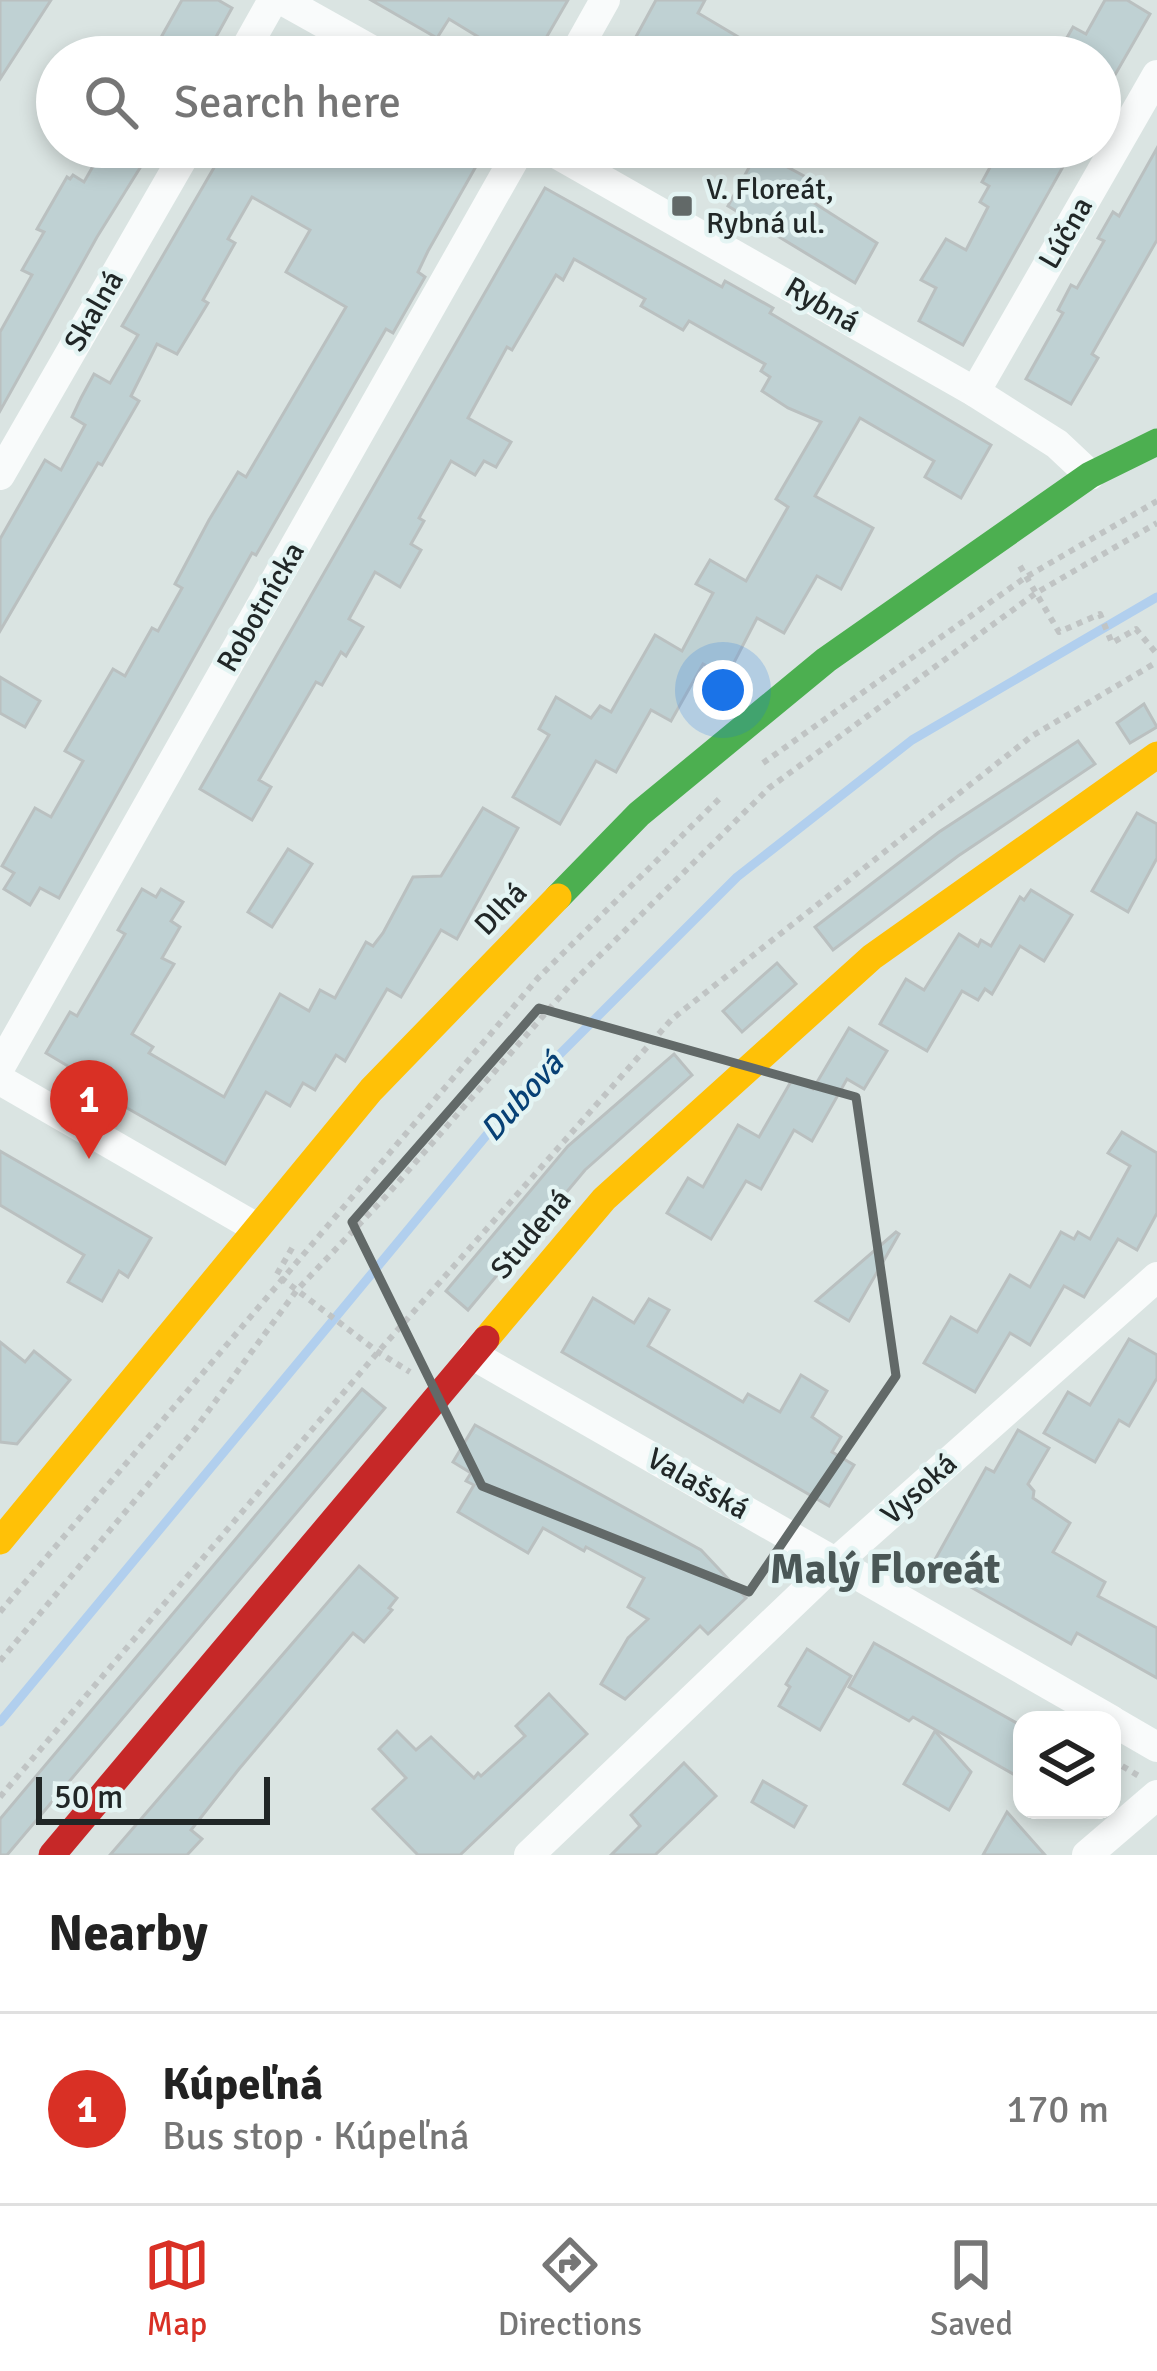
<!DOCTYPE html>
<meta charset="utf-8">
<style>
body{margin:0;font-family:Signika,sans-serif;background:#f2f2f2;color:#222}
.controls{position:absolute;right:36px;bottom:36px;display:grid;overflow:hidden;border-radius:24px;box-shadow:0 6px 18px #0003}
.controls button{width:108px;height:108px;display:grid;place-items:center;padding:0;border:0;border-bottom:3px solid #e0e0e0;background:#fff;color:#222;font:60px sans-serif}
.scale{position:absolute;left:36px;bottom:30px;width:234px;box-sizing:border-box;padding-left:12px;border:6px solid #212727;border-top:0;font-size:33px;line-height:42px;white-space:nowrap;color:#212727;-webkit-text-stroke:9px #e4f4f3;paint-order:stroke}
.you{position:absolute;left:723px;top:690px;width:42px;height:42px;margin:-30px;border:9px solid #fff;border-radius:50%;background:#1a73e8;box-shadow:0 0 0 18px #1a73e833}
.badge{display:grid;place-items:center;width:78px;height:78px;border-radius:50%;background:#d93025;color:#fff;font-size:39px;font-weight:700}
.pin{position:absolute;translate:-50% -99px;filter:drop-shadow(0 3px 6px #0008)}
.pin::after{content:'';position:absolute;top:63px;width:42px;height:36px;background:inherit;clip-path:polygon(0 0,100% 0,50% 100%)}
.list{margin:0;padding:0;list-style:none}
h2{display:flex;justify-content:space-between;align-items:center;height:156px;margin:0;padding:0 48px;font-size:51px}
h2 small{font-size:39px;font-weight:400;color:#767676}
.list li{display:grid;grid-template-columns:78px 1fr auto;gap:36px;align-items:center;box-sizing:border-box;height:192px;padding:0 48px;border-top:3px solid #e0e0e0}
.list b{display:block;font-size:45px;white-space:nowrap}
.list p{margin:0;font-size:39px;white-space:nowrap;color:#767676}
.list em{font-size:39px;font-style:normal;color:#767676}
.icon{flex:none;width:66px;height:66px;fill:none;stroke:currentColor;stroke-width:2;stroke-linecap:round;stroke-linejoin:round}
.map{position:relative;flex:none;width:1157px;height:1855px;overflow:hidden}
.search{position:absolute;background:#fff;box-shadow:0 6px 18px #0003;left:36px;right:36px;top:36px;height:132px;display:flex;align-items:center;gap:30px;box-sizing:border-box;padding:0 42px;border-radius:66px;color:#767676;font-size:45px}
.sheet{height:348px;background:#fff}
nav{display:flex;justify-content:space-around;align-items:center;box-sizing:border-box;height:168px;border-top:3px solid #e0e0e0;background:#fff;font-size:33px;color:#767676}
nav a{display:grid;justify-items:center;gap:6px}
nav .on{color:#d93025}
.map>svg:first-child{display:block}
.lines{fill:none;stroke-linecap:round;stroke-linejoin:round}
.stream{stroke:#b1cfee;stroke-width:9}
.building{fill:#bfd1d3;stroke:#bac0c0;stroke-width:3}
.path{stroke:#c0c4c4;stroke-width:6;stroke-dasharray:6 6;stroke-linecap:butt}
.street{stroke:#f9fbfb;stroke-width:30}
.fast{stroke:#4caf50;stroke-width:27}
.slow{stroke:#ffc107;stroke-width:27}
.jam{stroke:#c62828;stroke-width:27}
.marked{fill:none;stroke:#626968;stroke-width:9;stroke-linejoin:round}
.poi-dot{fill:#626968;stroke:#e4f4f3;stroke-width:4.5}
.labels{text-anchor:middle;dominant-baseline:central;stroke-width:9;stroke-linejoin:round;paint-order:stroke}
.poi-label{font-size:30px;fill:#212727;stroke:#e4f4f3;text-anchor:start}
.street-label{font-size:30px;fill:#212727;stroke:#e4f4f3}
.water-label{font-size:33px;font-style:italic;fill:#074075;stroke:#e4f4f3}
.district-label{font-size:42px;font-weight:bold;fill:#4a5756;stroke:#e4f4f3}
</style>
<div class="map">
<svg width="1157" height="1855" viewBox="0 0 1157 1855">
<rect width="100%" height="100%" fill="#dae4e2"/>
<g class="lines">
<!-- stream -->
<polyline class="stream" points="0,1722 524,1090 737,877 912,740 1157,597"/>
</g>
<!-- building -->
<g class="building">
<polygon points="0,0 51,0 0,79"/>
<polygon points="182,0 218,0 232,8 205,57 150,57"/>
<polygon points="371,0 568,0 535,57 483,57 490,44 449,19 437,38"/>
<polygon points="656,0 705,0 698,13 772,57 728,57 701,43 694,57 625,57"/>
<polygon points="1105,0 1127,0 1150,14 1100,101 1100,57 1056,57 1073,27 1086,34"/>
<polygon points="104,147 153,147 97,237 0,411 0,332 32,275 22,270 44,232 37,229 67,177 70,179 73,175 84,182"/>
<polygon points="226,147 487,147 428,251 418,272 425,277 393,333 386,329 256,555 252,553 59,898 40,888 30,905 4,889 14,873 2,866 35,808 51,817 83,761 65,751 113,669 125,676 152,628 158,631 182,588 175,584 209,520 238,472 246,477 346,307 286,272 310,230 252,197 228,239 235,243 203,300 208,303 177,354 157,344 131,396 139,401 102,465 98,463 0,631 0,539 45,460 61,470 85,425 72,417 81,398 94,374 110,383 138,335 122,326"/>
<polygon points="1001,147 1074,147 963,345 919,321 936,288 921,280 946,239 966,250 988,207 980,202 989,186 982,182"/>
<polygon points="1157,148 1157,240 1092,354 1098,358 1071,404 1026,379 1063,313 1058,310 1071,285 1077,288 1104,241 1098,238 1113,212 1119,216"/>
<polygon points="758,151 817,183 808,199 877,243 855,283 728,206"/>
<polygon points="545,188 722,287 725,281 773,308 770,313 991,445 961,498 925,477 934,461 860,418 815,496 873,528 841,589 817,576 784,633 757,618 727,676 703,664 671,721 651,710 616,772 596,761 560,824 513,797 549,735 539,729 556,697 591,718 600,706 611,712 655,635 682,651 713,593 696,584 710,560 746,581 788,507 776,499 821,422 788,408 762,391 770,377 761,371 765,364 689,321 683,330 641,306 645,299 574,259 563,280 556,275 512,350 507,347 468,418 511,442 496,467 484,461 475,475 451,461 419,518 424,521 411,544 421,550 400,587 375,572 349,619 363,627 346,656 341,652 322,685 316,682 259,780 271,787 252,820 200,789"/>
<polygon points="0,677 40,701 25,727 0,713"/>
<polygon points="1144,704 1157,727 1130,743 1117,723"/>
<polygon points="1078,741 1095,764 958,856 833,950 815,927 939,832"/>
<polygon points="483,808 518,828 457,939 441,930 401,997 387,989 345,1061 336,1055 315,1090 303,1083 290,1106 266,1092 225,1164 85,1084 88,1078 46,1053 70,1012 77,1016 125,934 118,930 142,889 156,897 161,889 183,902 171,921 180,927 162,958 174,964 132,1034 153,1047 149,1053 224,1097 280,994 309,1011 320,990 335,998 366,942 373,946 383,933 413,877 441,876"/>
<polygon points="1137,813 1157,824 1157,858 1128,912 1092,891"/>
<polygon points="288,849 312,864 272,927 248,912"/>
<polygon points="1031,890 1072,915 1044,961 1020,946 992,994 985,989 978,1000 962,991 927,1051 880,1024 906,979 924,990 959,934 978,946 981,940 991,946 1020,897 1024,900"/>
<polygon points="777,963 796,984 742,1032 723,1011"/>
<polygon points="849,1028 887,1051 864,1089 847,1079 812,1141 794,1130 761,1189 746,1181 711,1239 667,1213 688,1178 703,1187 738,1125 759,1137 793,1078 813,1089"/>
<polygon points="674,1054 692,1075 585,1170 468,1310 446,1291 568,1146"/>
<polygon points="1122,1132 1157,1153 1157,1213 1137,1250 1118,1239 1084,1297 1064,1286 1030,1345 1010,1333 975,1392 924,1363 951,1317 977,1332 1010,1275 1030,1287 1061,1232 1074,1239 1078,1232 1090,1239 1130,1166 1108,1153"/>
<polygon points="0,1151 151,1238 128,1277 119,1271 102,1301 68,1282 84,1255 0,1205"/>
<polygon points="896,1232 899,1234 849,1321 816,1301"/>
<polygon points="593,1298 634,1323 649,1299 669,1310 648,1346 743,1402 748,1394 780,1412 801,1375 827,1391 812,1417 841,1437 832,1452 854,1465 829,1506 562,1352"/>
<polygon points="1129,1339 1157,1355 1157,1378 1129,1426 1119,1420 1095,1462 1044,1433 1068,1392 1090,1405"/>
<polygon points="0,1342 25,1362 34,1351 70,1380 17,1444 0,1442"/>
<polygon points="362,1389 385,1408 7,1855 0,1855 0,1819"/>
<polygon points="475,1425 701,1550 746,1598 708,1634 700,1626 625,1699 601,1684 628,1638 648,1619 628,1607 644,1578 586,1547 584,1551 543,1528 528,1553 458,1512 474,1485 466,1481 471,1473 453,1462"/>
<polygon points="1018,1430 1049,1448 1028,1484 1034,1491 1033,1498 1070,1523 1053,1552 1105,1582 1098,1596 1157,1628 1157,1678 1077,1633 1071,1644 932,1565 986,1468 994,1472"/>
<polygon points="359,1566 397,1598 389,1608 392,1610 364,1642 353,1633 239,1769 191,1830 202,1839 187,1855 110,1855"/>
<polygon points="874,1643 1022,1726 1022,1779 913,1717 909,1721 849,1687"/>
<polygon points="807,1649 851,1676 820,1730 779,1706 790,1687 786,1684"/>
<polygon points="549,1694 587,1734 460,1855 418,1855 373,1809 406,1778 379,1749 397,1731 416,1750 431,1737 474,1778 478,1773 481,1776 525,1736 516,1726"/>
<polygon points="935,1731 971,1772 949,1810 904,1784"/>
<polygon points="684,1763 716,1796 655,1855 611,1855 640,1826 631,1815"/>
<polygon points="763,1781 806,1806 794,1827 752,1802"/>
<polygon points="1007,1812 1045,1855 983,1855"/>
</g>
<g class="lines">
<!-- path -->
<g class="path">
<polyline points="410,50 423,57"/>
<polyline points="1020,566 1059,632 1100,614 1112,643 1136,629 1157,654"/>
<polyline points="763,763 1026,577 1157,501"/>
<polyline points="277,1274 295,1243"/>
<polyline points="281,1278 378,1352 410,1372"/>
<polyline points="0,1612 538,978 720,798"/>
<polyline points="0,1661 195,1429 297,1290 387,1195 571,984 769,788 1036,593 1157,523"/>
<polyline points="1112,1760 1139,1776"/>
<polyline points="0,1797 378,1352 672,1019 1032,736 1157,662"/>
</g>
<!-- street -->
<g class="street">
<polyline points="282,0 384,57"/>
<polyline points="241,57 273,0"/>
<polyline points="573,57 605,0"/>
<polyline points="545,147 975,392 1057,444 1090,475"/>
<polyline points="975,392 1157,75"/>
<polyline points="0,475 189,147"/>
<polyline points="0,1067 521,147"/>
<polyline points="0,1080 255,1227"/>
<polyline points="473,1355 1111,1720"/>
<polyline points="1112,1721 1157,1747"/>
<polyline points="529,1855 835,1563 1157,1277"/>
<polyline points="1087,1855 1157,1795"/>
</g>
<!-- fast -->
<polyline class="fast" points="558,897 639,814 826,660 1090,475 1157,442"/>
<!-- slow -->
<g class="slow">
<polyline points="486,1339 604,1199 872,957 1157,755"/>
<polyline points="0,1541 371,1090 558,897"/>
</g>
<!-- jam -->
<polyline class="jam" points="52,1855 486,1339"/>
</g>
<!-- marked area -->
<path class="marked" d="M539,1008L856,1097L896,1376L749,1592L482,1486L352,1222Z"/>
<!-- markers -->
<rect class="poi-dot" x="670" y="194" width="24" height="24" rx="6"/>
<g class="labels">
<!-- poi labels -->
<g class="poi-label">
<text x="706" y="189">V. Floreát,<tspan x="706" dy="34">Rybná ul.</tspan></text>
</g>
<!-- street labels -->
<g class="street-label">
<text transform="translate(1066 233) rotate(-60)">Lúčna</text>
<text transform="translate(822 305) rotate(30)">Rybná</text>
<text transform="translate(94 311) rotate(-60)">Skalná</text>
<text transform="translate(261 607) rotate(-60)">Robotnícka</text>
<text transform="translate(501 909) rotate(-46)">Dlhá</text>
<text transform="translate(531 1234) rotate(-50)">Studená</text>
<text transform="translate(698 1484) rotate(30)">Valašská</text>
<text transform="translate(919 1489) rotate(-42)">Vysoká</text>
</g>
<!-- water labels -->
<g class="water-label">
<text transform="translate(522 1097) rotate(-48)">Dubová</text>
</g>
<!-- district labels -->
<g class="district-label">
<text x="885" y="1569">Malý Floreát</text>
</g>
</g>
</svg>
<div class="controls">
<button><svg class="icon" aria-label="layers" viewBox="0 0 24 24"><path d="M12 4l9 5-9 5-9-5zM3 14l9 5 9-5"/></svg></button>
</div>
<div class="scale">50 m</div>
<div class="you"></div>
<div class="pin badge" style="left:89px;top:1159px">1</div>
<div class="search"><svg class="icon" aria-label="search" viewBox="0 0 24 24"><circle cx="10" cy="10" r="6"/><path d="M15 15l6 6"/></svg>Search here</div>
</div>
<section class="sheet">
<h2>Nearby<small></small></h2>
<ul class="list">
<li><span class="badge">1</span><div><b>Kúpeľná</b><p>Bus stop · Kúpeľná</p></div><em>170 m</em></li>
</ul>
</section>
<nav>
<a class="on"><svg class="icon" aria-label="map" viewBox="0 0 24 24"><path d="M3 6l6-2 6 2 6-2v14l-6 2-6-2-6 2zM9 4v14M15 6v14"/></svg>Map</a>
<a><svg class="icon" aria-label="directions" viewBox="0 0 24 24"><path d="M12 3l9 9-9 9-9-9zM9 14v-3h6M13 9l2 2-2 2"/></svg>Directions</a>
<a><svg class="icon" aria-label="saved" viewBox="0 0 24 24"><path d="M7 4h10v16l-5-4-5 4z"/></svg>Saved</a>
</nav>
